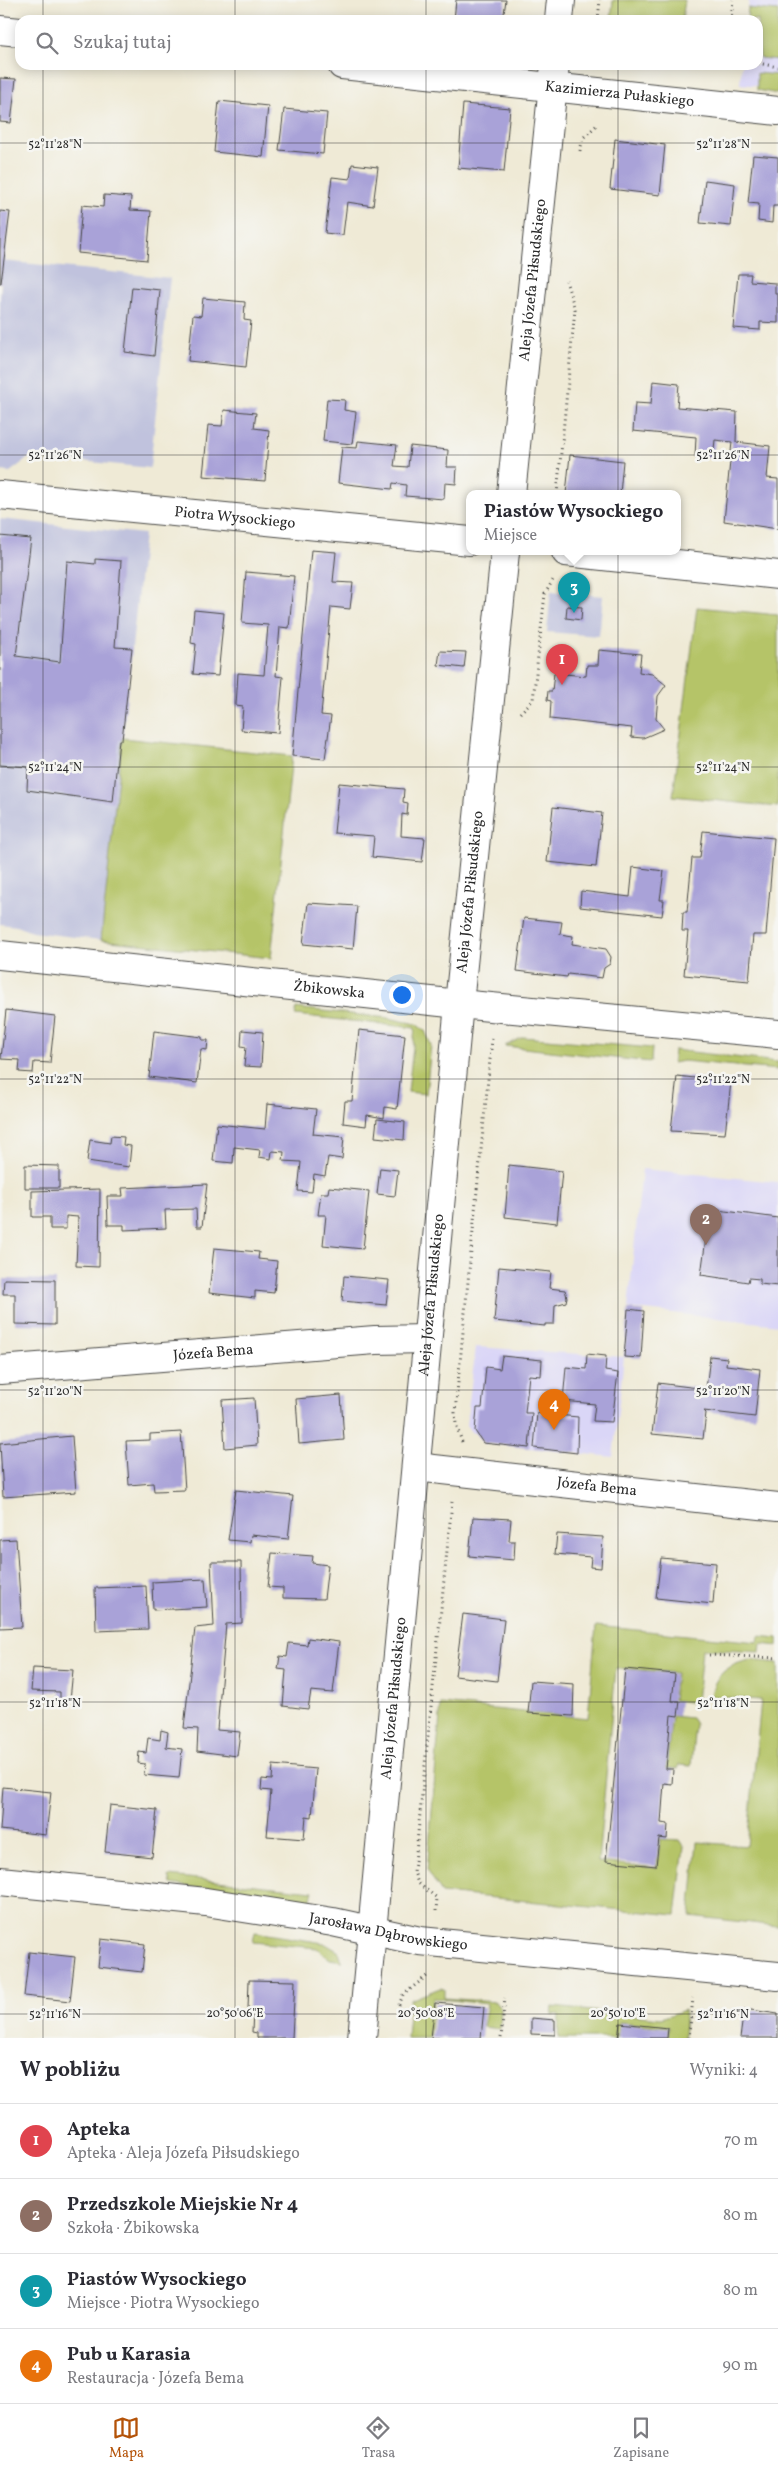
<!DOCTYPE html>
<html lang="pl">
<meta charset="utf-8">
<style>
body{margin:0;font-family:Vollkorn,serif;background:#f7f7f7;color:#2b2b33}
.you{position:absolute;left:401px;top:994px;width:18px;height:18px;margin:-12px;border:4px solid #fff;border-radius:50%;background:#1a73e8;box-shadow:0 0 0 8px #1a73e833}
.badge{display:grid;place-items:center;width:32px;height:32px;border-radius:50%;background:#b45309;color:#fff;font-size:16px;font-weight:700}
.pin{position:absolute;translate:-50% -41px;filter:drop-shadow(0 1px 2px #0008)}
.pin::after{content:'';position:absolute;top:26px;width:18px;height:15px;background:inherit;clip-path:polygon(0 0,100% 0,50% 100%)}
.popup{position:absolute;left:466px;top:490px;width:215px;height:65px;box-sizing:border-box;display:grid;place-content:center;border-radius:10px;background:#fff;filter:drop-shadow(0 1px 4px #0005);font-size:16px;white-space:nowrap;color:#7c7c81}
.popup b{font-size:19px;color:#2b2b33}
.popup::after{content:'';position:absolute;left:50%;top:100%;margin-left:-10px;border:10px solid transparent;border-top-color:#fff}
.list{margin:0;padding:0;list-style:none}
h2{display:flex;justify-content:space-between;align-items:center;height:65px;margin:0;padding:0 20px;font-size:21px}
h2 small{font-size:16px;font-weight:400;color:#7c7c81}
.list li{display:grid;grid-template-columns:32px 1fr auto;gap:15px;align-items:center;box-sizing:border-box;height:75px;padding:0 20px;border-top:1px solid #e1e1e2}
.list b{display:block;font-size:19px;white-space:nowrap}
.list p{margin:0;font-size:16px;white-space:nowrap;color:#7c7c81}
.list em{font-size:16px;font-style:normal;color:#7c7c81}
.icon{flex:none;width:28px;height:28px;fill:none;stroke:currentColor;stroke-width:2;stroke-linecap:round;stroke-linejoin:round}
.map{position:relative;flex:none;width:778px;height:2038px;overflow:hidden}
.search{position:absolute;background:#fff;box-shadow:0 2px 12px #0003;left:15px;right:15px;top:15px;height:55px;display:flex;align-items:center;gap:12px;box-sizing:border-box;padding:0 18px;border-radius:15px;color:#7c7c81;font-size:19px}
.sheet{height:365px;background:#fff}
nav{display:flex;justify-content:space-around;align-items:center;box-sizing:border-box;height:70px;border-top:1px solid #e1e1e2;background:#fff;font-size:14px;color:#7c7c81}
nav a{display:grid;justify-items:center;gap:2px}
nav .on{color:#b45309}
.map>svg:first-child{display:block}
.built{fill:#dad6f7}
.industrial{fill:#c0c2dd}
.green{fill:#b5c467;stroke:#707849}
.building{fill:#a9a2d8}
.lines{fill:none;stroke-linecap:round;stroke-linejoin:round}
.minor-casing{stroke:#484845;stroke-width:30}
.path{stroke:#484845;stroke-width:3;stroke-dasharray:1 4;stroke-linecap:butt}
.minor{stroke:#fff;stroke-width:28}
.ticks{fill:none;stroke:#2b2b2b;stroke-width:1;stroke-opacity:0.45}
.labels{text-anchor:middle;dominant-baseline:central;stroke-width:5;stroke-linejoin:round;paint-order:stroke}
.street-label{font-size:15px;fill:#2b2b2b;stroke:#f6f6f2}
.ticks-label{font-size:12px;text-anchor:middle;fill:#2b2b2b;stroke:#f6f6f2;stroke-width:5;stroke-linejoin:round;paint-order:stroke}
</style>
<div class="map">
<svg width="778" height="2038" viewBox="0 0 778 2038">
<rect width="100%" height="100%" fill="#f6f6f2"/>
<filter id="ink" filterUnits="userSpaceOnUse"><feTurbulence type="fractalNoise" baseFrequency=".02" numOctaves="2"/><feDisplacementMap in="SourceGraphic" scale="10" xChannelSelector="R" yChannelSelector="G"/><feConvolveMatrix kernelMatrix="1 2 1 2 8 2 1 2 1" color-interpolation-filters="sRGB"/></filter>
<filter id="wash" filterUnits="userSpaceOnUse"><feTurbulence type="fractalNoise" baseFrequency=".0096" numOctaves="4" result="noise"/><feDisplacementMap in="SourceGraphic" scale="20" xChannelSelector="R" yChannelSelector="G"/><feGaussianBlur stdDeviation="1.12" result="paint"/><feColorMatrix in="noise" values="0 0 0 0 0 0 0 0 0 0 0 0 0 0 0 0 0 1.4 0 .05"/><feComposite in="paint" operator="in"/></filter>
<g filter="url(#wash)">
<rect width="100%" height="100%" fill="#efead6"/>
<!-- built -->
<g class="built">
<polygon points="749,0 778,0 778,88 740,84 742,65 758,65 758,20 747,20"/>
<polygon points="642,1169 778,1182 778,1325 628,1308"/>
<polygon points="476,1347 624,1357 613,1457 483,1443 475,1432 472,1433 466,1425"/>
</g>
<!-- industrial -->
<g class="industrial">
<polygon points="3,261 170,278 150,468 31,456 10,472 0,471 0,299"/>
<polygon points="0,519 144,534 101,940 32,932 16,926 0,924"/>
<polygon points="551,591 603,596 599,636 547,632"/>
</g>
<!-- green -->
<g class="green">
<polygon points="613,0 685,0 682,20 611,20"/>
<polygon points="748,8 778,11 778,60 760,58 758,20 747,20"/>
<polygon points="757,73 778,75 778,94 757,90"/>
<polygon points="697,607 778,615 778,807 673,796"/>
<polygon points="122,738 292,756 271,958 101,940"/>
<polygon points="296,1008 388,1018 416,1024 425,1031 431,1045 426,1094 408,1092 415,1028 295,1015"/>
<polygon points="523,1037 652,1048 651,1062 505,1046"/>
<polygon points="674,1050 778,1062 778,1070 683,1061 673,1063"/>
<polygon points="596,1626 758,1642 759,1636 778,1638 778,1646 761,1644 760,1652 702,1649 697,1703 673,1700 676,1673 616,1668 598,1862 657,1868 660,1839 680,1840 684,1846 676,1915 442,1893 427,1870 441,1704 588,1718"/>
<path d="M750,1660L778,1663V1926L690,1916L697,1842L747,1846L761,1700L711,1696C714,1674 730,1664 750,1660Z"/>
<polygon points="672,1716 691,1718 695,1724 691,1766 679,1765 678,1769 666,1768"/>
<polygon points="169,1876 313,1891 309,1905 171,1884"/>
<polygon points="255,1932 324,1943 339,1952 342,1961 330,1959 317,1948 253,1942"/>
<polygon points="440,1988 444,1989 444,1998 496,2002 501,2008 500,2029 483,2027 487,2004 433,1998 429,2038 407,2038 410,2000"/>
<polygon points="553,2007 661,2018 685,2010 684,2038 668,2038 669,2027 619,2022 617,2038 558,2038 559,2015 552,2014"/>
</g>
<g id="blocks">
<!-- building -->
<g class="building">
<polygon points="456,0 506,0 503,20 454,20"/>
<polygon points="0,78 16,79 11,123 0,122"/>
<polygon points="219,101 268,106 263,157 214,152"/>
<polygon points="463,104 510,108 504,172 458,168"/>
<polygon points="284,109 327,113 323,154 279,150"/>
<polygon points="615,139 665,145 660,195 610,189"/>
<polygon points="753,155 778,157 778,206 773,206 772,223 758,221 759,204 748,203"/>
<polygon points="352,164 378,167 373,206 347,202 343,235 325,233 332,177 350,179"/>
<polygon points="705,180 735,184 731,226 700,223"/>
<polygon points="104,195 131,197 130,210 151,211 147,260 78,253 82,205 103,207"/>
<polygon points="0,211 10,212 1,283 0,283"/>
<polygon points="738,274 751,274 750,281 775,283 775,294 778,294 778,323 760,322 760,330 733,328"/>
<polygon points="132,287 160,290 154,356 125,352"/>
<polygon points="203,298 245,302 244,320 251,321 246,367 188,361 193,315 201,316"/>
<polygon points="653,381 679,384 677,407 737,412 736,442 770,446 767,478 778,479 778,529 724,521 732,442 715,440 713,458 695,457 696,437 633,431 635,403 651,404"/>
<polygon points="327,399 345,400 344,410 356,412 352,444 323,441"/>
<polygon points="224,410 256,413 254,428 269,430 265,481 203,476 208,425 222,426"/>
<polygon points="358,441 397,445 394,466 408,467 410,446 448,450 447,467 457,467 456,484 445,483 444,499 405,496 406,485 393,483 392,489 338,483 342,447 357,448"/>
<polygon points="570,455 623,461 620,494 566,494"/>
<polygon points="0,536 31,539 16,656 60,662 67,561 95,564 95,559 121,561 115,647 132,648 122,740 119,740 113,802 27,790 28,767 0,765"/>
<polygon points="311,550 336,552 333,582 353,583 350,609 331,607 321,715 331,716 325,759 292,756"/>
<polygon points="246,572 294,576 289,628 280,627 276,676 283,677 278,733 241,730 243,707 236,706 238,673 264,675 268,625 242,623"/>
<polygon points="567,606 582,607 581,620 566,618"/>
<polygon points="194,610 224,613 218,676 193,674 196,644 191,643"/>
<polygon points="599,650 641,654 639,672 652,674 666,685 658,696 656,719 664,729 643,738 631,737 632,728 550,719 551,701 547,700 548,691 552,691 554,673 586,676 587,665 598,665"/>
<polygon points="440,651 466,652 464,668 438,665"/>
<polygon points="339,783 404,789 403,802 408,803 407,815 402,814 401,836 425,838 422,862 372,857 374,836 334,833"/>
<polygon points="553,807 602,813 596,867 547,862"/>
<polygon points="703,831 774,838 766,935 753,935 749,981 684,975 688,931 682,931 683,912 687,912 692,858 700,858"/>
<polygon points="633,867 664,871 660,900 664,900 662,916 580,907 581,891 630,897"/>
<polygon points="308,903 357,906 353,949 303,944"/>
<polygon points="524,918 562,922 560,934 573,936 572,944 606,949 611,957 610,964 604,968 602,978 568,974 567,977 517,971"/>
<polygon points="6,1010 55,1016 50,1063 34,1062 33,1073 19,1072 20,1060 1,1059"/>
<polygon points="242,1030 263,1032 261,1067 244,1066 246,1047 241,1046"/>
<polygon points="359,1030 405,1035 397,1109 385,1107 384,1118 367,1115 366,1126 343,1123 345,1101 352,1101"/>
<polygon points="154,1031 202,1037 202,1040 208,1040 207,1050 201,1049 197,1083 149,1077"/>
<polygon points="677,1076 731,1082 725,1134 671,1131"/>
<polygon points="267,1104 316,1109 313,1134 344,1137 342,1159 328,1157 325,1176 314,1174 312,1192 298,1191 301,1162 283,1161 284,1152 272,1151 271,1159 259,1157 260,1150 234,1147 233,1163 213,1161 217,1124 265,1129"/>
<polygon points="377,1119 405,1122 404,1140 375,1137"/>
<polygon points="111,1136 124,1137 123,1145 131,1146 129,1167 87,1161 90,1140 110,1143"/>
<polygon points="25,1165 59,1166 59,1188 25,1188"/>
<polygon points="509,1165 562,1171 557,1223 505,1217"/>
<polygon points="380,1168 398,1170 395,1196 377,1194"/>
<polygon points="207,1184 202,1227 197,1227 196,1209 165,1210 166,1228 124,1230 124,1225 108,1225 107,1196 123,1196 122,1188"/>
<polygon points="329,1187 369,1191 363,1249 323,1245 326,1215 318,1215 321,1193 328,1193"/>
<polygon points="100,1189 99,1267 76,1266 78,1217 66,1216 66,1229 50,1229 50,1217 32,1217 32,1191"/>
<polygon points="710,1209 778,1218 778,1286 760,1284 760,1279 749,1278 748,1282 701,1275"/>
<polygon points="214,1248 259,1252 258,1259 277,1261 274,1293 255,1291 255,1298 209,1293"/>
<polygon points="499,1267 551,1272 549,1288 565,1290 567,1297 566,1302 555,1305 554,1324 545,1324 545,1326 494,1321"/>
<polygon points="344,1276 389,1280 386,1305 342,1301"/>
<polygon points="4,1279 55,1280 55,1325 15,1324 15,1294 3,1294"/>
<polygon points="628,1309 644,1311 641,1358 624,1357"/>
<polygon points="587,1354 606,1356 605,1371 618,1373 612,1422 593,1421 595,1404 563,1401 566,1367 586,1369"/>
<polygon points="502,1356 542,1360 541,1376 529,1375 525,1413 532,1413 529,1448 483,1443 475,1431 477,1408 482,1408 486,1367 500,1369"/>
<polygon points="710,1356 727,1358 726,1365 760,1369 755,1417 704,1411 706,1413 703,1439 652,1434 658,1383 706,1389"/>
<polygon points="341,1395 344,1440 299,1444 296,1399"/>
<polygon points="254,1398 257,1445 225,1448 222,1400"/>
<polygon points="537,1413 578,1417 577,1453 534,1448"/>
<polygon points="181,1432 185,1490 154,1491 153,1483 129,1485 126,1441 150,1440 150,1434"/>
<polygon points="72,1436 76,1492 3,1497 0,1443"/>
<polygon points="236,1490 293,1496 288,1539 251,1535 250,1542 228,1540"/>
<polygon points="473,1517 511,1519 509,1541 515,1541 514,1560 469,1556"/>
<polygon points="557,1534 603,1537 601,1568 590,1567 591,1557 555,1554"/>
<polygon points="16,1539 22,1627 0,1628 0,1540"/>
<polygon points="272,1553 313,1556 312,1563 328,1565 324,1599 283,1598 283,1588 268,1587"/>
<polygon points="661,1558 716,1563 713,1604 656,1598"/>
<polygon points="211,1562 241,1562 242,1623 226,1624 217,1730 240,1732 237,1756 197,1751 198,1729 184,1728 195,1628 214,1626"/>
<polygon points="205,1579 207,1607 153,1610 152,1582"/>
<polygon points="146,1586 148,1629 96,1631 95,1588"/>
<polygon points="463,1614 504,1619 497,1681 455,1676"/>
<polygon points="308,1638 339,1642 333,1693 311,1691 308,1709 283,1706 286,1670 278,1669 280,1656 287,1657 289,1643 307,1645"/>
<polygon points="33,1668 73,1670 70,1700 60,1700 60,1692 31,1691"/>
<polygon points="625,1669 675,1674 672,1701 680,1701 678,1716 671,1715 666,1769 673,1769 672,1784 664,1783 661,1823 668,1824 667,1839 659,1838 656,1866 606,1861"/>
<polygon points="531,1681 574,1684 573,1716 528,1713"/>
<polygon points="161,1730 168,1732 166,1747 182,1749 179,1778 144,1775 145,1764 138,1763 139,1752 146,1753 148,1738 160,1740"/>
<polygon points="273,1765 316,1769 312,1817 306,1816 304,1839 267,1836 271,1791 261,1790 262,1779 272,1780"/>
<polygon points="3,1787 51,1792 46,1835 0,1830"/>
<polygon points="110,1805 157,1810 152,1857 105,1852"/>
<polygon points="101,1939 145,1944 142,1972 98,1967"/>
<polygon points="29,1952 75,1957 70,2001 24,1996"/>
<polygon points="249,1980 295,1981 292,2038 257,2038 257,2033 252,2032 253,2009 248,2009"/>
<polygon points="435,2003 484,2007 481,2038 431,2038"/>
<polygon points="744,2009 778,2014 778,2038 740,2038"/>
<polygon points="531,2018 555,2020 555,2035 531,2034"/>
<polygon points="620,2023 668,2028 667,2038 618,2038"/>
</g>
</g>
</g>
<g filter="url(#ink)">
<use href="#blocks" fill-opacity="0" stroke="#484845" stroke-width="1"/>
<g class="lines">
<defs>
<g id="minor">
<polyline points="559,20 561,0"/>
<polyline points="0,30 20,32"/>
<path id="s1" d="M342,65L778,111"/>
<path id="s2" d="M511,494L555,65"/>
<path id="s3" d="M0,495L470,541"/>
<polyline points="566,552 778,575"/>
<path id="s4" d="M0,955L459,1004L778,1034"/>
<path id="s5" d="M0,1370L375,1340L427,1339"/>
<path id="s6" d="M416,1467L778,1507"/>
<path id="s7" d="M0,1881L206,1902L333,1922L420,1941L778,1976"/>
<path id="s8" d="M362,2038L459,1004L505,552"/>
</g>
</defs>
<!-- minor casing -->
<use href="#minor" class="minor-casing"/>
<!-- path -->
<g class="path">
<polyline points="598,20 600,0"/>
<polyline points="731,20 733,0"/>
<polyline points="758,63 778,67"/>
<polyline points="580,151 583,138 598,124"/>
<polyline points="557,494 575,309 566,281"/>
<polyline points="520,713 533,700 545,594 553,580"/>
<polyline points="462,1442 456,1424 455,1413 492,1039"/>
<polyline points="709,1655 778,1658"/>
<polyline points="436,1911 437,1898 418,1883 414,1872 452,1502"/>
<polyline points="399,2005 403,1995 428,1975"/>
<polyline points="501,2038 505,1998"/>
<polyline points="689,2038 693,1998"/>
</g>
<!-- minor -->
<use href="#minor" class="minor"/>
</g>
</g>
<!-- ticks -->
<path class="ticks" d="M43,0V20M235,0V20M426,0V20M618,0V20M43,65V2038M235,65V2038M426,65V2038M618,65V2038M0,143H778M0,455H778M0,767H778M0,1079H778M0,1390H778M0,1702H778M0,2014H778"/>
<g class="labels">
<!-- street labels -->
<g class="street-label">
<text stroke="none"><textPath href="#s1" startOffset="279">Kazimierza Pułaskiego</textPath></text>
<text stroke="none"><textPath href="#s2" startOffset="215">Aleja Józefa Piłsudskiego</textPath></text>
<text stroke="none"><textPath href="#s3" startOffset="236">Piotra Wysockiego</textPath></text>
<text stroke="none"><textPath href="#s8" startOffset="1151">Aleja Józefa Piłsudskiego</textPath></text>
<text stroke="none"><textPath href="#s4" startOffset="331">Żbikowska</textPath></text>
<text stroke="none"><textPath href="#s8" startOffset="746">Aleja Józefa Piłsudskiego</textPath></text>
<text stroke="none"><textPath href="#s5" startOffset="214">Józefa Bema</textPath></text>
<text stroke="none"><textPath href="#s6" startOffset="182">Józefa Bema</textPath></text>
<text stroke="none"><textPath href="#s8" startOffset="341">Aleja Józefa Piłsudskiego</textPath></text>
<text stroke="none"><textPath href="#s7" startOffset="392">Jarosława Dąbrowskiego</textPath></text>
</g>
</g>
<g class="ticks-label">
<text x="55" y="148">52°11'28"N</text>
<text x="723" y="148">52°11'28"N</text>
<text x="55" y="459">52°11'26"N</text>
<text x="723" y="459">52°11'26"N</text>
<text x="55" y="771">52°11'24"N</text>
<text x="723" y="771">52°11'24"N</text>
<text x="55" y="1083">52°11'22"N</text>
<text x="723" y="1083">52°11'22"N</text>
<text x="55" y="1395">52°11'20"N</text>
<text x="723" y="1395">52°11'20"N</text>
<text x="55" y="1707">52°11'18"N</text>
<text x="723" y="1707">52°11'18"N</text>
<text x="235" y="2017">20°50'06"E</text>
<text x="426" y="2017">20°50'08"E</text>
<text x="618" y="2017">20°50'10"E</text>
<text x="55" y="2018">52°11'16"N</text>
<text x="723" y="2018">52°11'16"N</text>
</g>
</svg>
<div class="you"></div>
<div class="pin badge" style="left:562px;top:685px;background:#e0444e">1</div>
<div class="pin badge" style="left:706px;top:1245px;background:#8d6e63">2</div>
<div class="pin badge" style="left:574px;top:613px;background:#0f9aa8">3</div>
<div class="popup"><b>Piastów Wysockiego</b>Miejsce</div>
<div class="pin badge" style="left:554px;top:1430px;background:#e8710a">4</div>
<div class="search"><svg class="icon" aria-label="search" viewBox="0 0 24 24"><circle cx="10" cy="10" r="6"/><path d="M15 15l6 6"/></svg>Szukaj tutaj</div>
</div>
<section class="sheet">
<h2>W pobliżu<small>Wyniki: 4</small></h2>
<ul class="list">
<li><span class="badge" style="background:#e0444e">1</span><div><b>Apteka</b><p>Apteka · Aleja Józefa Piłsudskiego</p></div><em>70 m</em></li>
<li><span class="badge" style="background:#8d6e63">2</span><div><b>Przedszkole Miejskie Nr 4</b><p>Szkoła · Żbikowska</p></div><em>80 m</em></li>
<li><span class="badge" style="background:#0f9aa8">3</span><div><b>Piastów Wysockiego</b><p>Miejsce · Piotra Wysockiego</p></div><em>80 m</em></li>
<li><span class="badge" style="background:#e8710a">4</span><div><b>Pub u Karasia</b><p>Restauracja · Józefa Bema</p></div><em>90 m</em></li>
</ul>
</section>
<nav>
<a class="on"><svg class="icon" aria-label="map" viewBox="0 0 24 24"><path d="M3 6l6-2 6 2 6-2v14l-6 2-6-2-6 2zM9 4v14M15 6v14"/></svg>Mapa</a>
<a><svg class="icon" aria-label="directions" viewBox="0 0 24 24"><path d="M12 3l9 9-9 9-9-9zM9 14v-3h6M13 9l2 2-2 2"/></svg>Trasa</a>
<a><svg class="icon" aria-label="saved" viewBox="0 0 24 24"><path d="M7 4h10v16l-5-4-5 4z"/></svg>Zapisane</a>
</nav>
